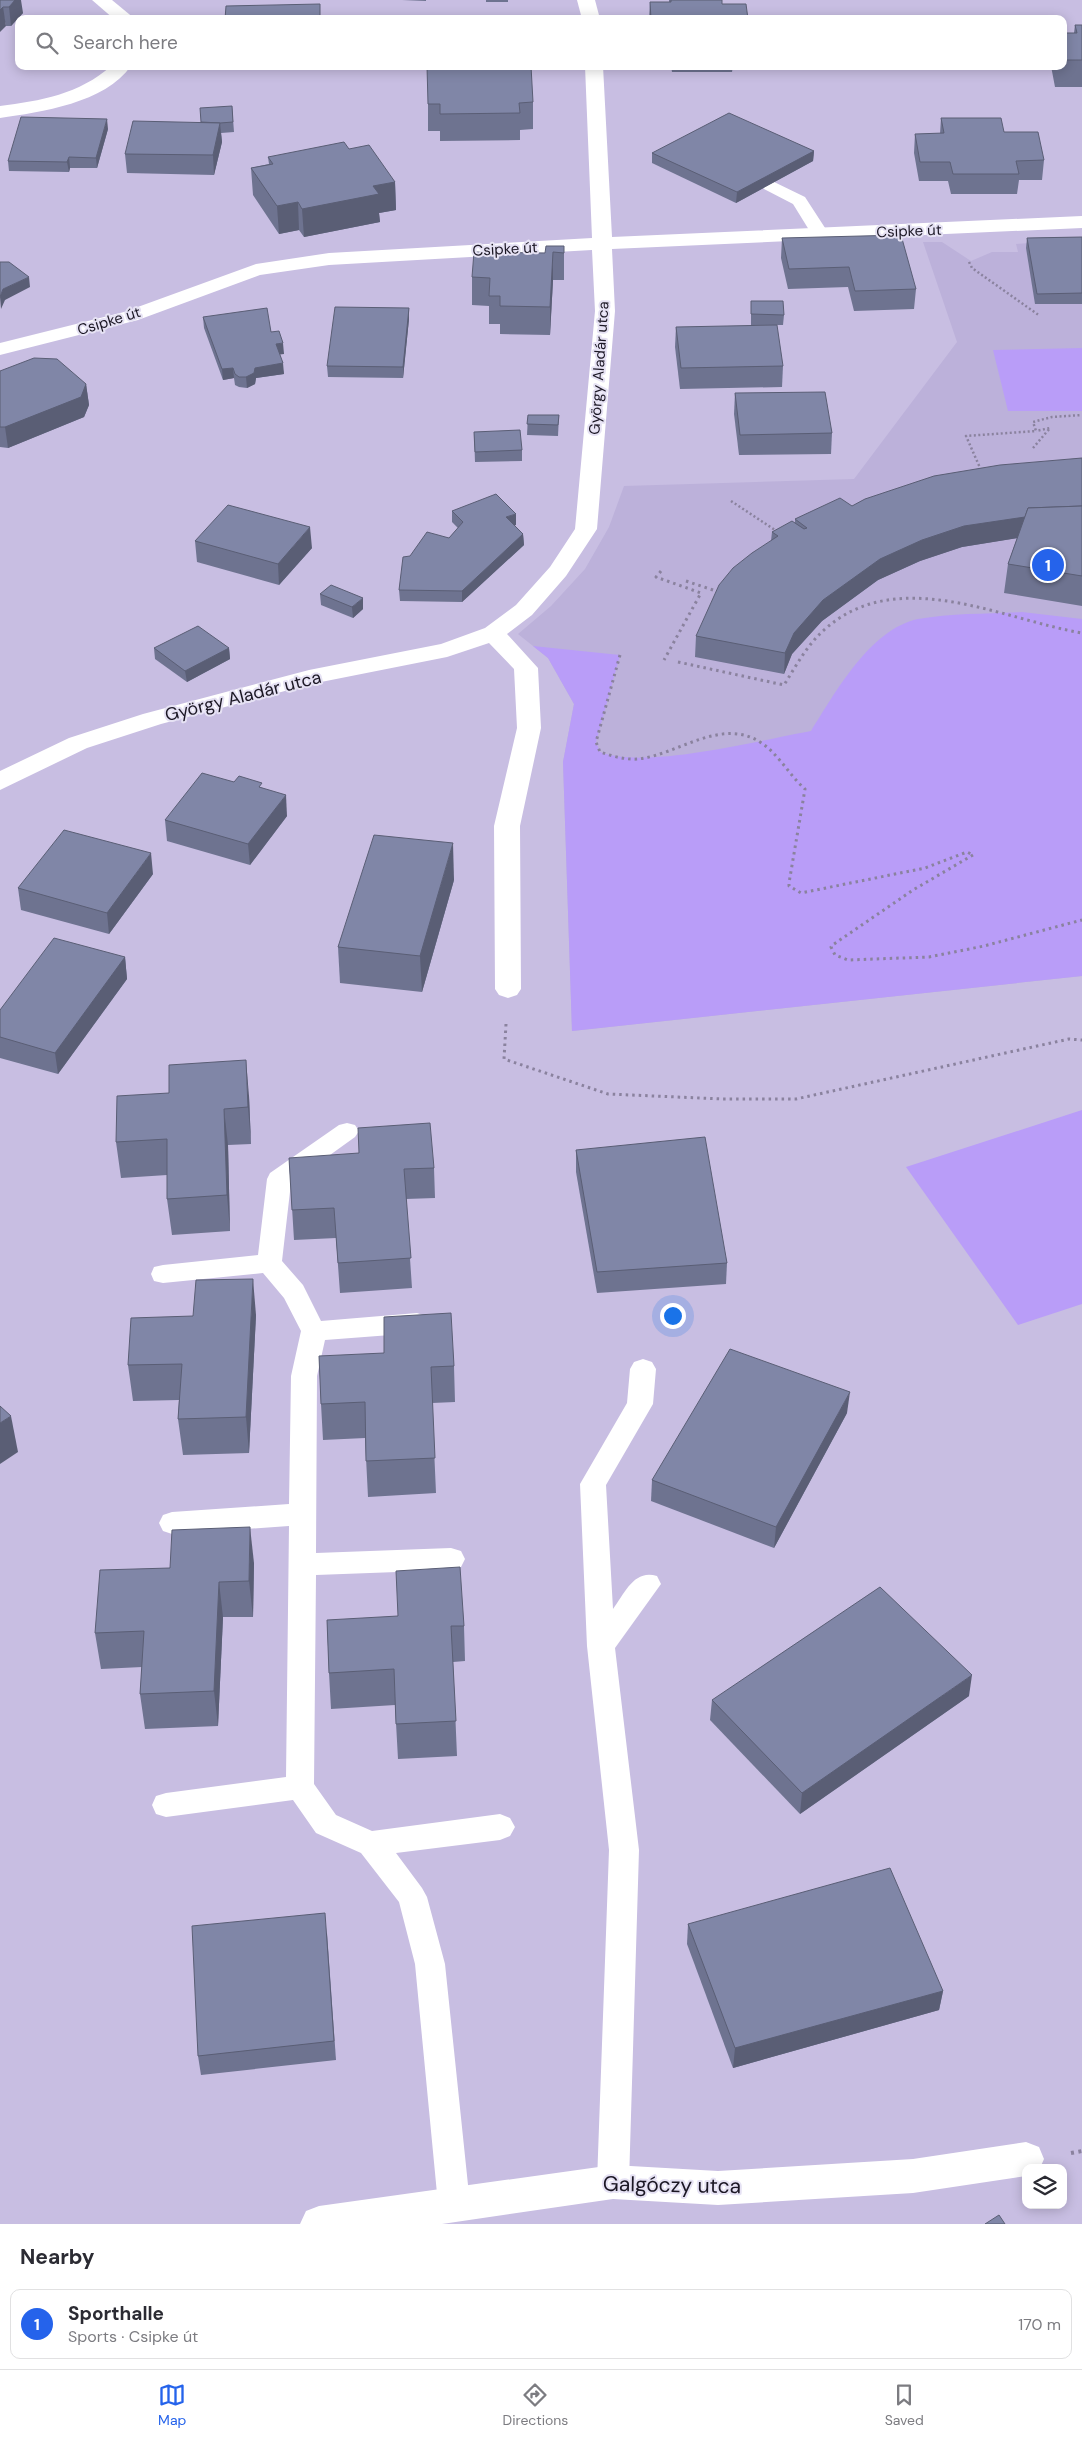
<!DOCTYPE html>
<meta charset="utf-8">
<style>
body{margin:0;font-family:"DM Sans",sans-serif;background:#f7f7f7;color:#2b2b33}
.controls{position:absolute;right:15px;bottom:15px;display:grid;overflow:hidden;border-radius:10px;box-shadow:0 2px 12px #0003}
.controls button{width:45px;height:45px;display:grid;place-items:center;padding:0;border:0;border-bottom:1px solid #e1e1e2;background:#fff;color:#2b2b33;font:25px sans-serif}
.you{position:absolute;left:672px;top:1315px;width:18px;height:18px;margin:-12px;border:4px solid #fff;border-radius:50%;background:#1a73e8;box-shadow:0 0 0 8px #1a73e833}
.badge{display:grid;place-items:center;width:32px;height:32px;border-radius:50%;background:#2563eb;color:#fff;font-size:16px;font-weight:700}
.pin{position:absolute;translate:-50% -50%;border:2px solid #fff;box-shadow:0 1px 5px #0006}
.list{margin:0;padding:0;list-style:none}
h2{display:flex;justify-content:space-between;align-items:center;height:65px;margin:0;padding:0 20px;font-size:21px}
h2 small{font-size:16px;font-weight:400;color:#7c7c81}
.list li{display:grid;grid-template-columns:32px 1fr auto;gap:15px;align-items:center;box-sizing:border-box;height:70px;margin:0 10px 10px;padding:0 10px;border:1px solid #e1e1e2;border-radius:10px}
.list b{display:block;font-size:19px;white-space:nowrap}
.list p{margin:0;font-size:16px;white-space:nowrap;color:#7c7c81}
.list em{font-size:16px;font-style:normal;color:#7c7c81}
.icon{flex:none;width:28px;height:28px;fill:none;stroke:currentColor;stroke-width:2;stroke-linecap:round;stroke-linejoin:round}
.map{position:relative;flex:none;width:1082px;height:2224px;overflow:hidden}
.search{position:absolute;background:#fff;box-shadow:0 2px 12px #0003;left:15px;right:15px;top:15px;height:55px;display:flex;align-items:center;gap:12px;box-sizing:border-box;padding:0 18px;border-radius:10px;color:#7c7c81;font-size:19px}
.sheet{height:145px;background:#fff}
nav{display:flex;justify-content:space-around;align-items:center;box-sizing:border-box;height:70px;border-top:1px solid #e1e1e2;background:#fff;font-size:14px;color:#7c7c81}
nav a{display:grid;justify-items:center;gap:2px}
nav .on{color:#2563eb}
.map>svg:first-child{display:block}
.built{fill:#bcb1da}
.green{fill:#b99df8}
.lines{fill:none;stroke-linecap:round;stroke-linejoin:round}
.path-far2{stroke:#8a829e;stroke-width:2.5;stroke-dasharray:2 2.5;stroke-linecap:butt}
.path-far1{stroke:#8a829e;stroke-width:3;stroke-dasharray:2.5 4;stroke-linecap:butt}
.path{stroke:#8a829e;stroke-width:4;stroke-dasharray:3 4.5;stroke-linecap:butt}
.service{fill:#fff;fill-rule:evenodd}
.minor{fill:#fff;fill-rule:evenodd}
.wall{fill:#6e7390}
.shaded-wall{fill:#5a5e75}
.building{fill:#8086a7;stroke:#5a5e75}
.labels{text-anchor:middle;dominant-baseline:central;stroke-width:4;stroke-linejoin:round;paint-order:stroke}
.far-street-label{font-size:15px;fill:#1b1724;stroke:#e6e2f4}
.street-label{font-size:18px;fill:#1b1724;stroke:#e6e2f4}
.near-street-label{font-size:21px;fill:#1b1724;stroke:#e6e2f4}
</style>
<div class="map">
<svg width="1082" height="2224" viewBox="0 0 1082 2224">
<rect width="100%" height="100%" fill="#c8bee2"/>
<!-- built -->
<polygon class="built" points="1082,239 1082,976 572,1031 563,762 574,704 548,658 518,634 551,606 585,569 609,527 624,486 854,479 957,342 923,242 942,242 971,261 992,252 1018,252 1016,244"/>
<!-- green -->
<g class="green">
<polygon points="1082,348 1082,411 1008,411 993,350"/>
<path d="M1022,612L1082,619V976L572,1031L563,762L574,704L548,658L533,646L620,655L596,742L600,752C644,770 761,740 811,731C835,693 870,629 918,619C952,613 987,614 1022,612Z"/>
<polygon points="1082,1110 1082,1304 1018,1325 906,1167"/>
</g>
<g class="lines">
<!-- path-far2 -->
<g class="path-far2">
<polyline points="969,262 972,268 1040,316"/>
<polyline points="1033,448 1050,428 1036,431"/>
<polyline points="981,470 966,436 1036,431 1033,422 1052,417 1082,415"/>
<polyline points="731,501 778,532"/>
</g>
<!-- path-far1 -->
<g class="path-far1">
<polyline points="661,571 656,577 701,593 664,660"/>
<polyline points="686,581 719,592"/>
<path d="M620,655L596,742L600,752C612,756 625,760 638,759C677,755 721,717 760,742C778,753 789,775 805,789L789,883V886L801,893L925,868L967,852L973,855"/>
<path d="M678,662L784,685C796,666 807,645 824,630C897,564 1001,619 1082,633"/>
<polyline points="973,855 913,890 834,944 831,947 835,955 848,960 929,957 984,946 1082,920"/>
<polyline points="506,1024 504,1059 608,1094 723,1099 796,1099 1069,1039 1082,1040"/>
</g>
<!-- path -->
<polyline class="path" points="1071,2153 1082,2151"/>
<!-- service -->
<g class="service">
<polygon points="770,180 805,197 829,234 826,238 814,238 793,204 764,189 762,185 764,181"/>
<polygon points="347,1123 355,1125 359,1131 355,1137 291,1183 282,1261 303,1285 321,1321 417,1313 426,1316 430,1323 426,1330 417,1333 325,1340 317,1376 316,1553 451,1548 461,1551 465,1559 461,1567 451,1570 316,1575 314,1784 336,1815 372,1831 500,1814 510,1818 515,1827 510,1836 500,1840 396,1853 422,1888 427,1897 445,1964 470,2204 465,2215 454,2219 443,2215 438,2204 415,1964 399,1902 361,1853 316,1833 293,1800 166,1817 156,1814 152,1805 156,1796 166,1793 286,1777 289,1526 172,1534 163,1531 159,1523 163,1515 172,1512 289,1504 291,1376 301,1331 284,1298 263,1273 163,1283 154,1281 151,1274 154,1267 163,1265 258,1255 267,1179 270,1173 339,1125"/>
<path d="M643,1359L652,1362L656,1369L653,1404L606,1485L613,1609C625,1593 634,1569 657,1576L661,1584L615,1648L639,1850L629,2182L624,2193L613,2197L602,2193L597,2182L609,1850L587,1646L580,1484L627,1403L630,1369L634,1362Z"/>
</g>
<!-- minor -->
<g class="minor">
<polygon points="92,0 112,0 135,19 114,19"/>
<polygon points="577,0 595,0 600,19 582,19"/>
<path d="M111,66H131C105,103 41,112 0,118V106C40,101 80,94 111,66Z"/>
<polygon points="585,66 603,66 612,237 1082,216 1082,228 612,249 615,311 597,529 566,576 532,615 507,634 538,668 541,728 520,826 521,989 517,995 508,998 499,995 495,989 494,826 517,728 514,669 489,643 447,657 311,684 161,724 87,748 0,790 0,771 69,738 143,714 309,670 441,644 485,628 516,605 550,567 575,529 595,311 592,250 329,265 260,275 138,320 0,355 0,343 124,312 256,264 329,253 592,238"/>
<polygon points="1026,2142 1039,2147 1044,2159 1040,2168 1026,2168 1026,2176 913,2193 718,2205 613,2199 442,2224 300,2224 306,2211 319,2206 613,2165 718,2171 913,2159"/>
</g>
</g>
<!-- wall -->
<g class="wall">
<polygon points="0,0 23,13 11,26 6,26"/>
<polygon points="402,0 426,0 426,1"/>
<rect x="486" y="0" width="22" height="2"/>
<polygon points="669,0 722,0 722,4 748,19 649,19 650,2 669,2"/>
<polygon points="1075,25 1082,25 1082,87 1055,87 1051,66 1063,66 1063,33 1074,33"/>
<polygon points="671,66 733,66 732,72 672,72"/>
<polygon points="533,102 533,129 520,130 520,140 440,141 440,131 428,131 428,104"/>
<polygon points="232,106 234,132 221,133 222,142 214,175 127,173 125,154 201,122"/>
<polygon points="941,118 1004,132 1044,160 1042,180 1019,180 1017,194 951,194 948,181 919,181 914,153 915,134 940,134"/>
<polygon points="108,129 97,168 70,168 69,172 9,171 8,161"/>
<polygon points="349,149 395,182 396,210 379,213 380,222 304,237 299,230 279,234 253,195 251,168 269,164 268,157"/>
<polygon points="814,151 813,161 736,203 652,163 652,153"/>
<polygon points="1082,237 1082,304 1035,304 1026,248 1027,238"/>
<polygon points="782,238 916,289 914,309 854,311 848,287 788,289 781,258"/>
<polygon points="564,246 564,280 553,280 550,335 500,334 500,324 489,324 489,306 472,305 472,277 545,253"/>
<polygon points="751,301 784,315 783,325 751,325"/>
<polygon points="409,308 409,319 403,378 328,377 327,366"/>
<polygon points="203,317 271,332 284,354 279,354 284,374 256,378 255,384 247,388 239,387 235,385 234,378 223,380 204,328"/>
<polygon points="676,327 783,366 782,387 680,389 675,347"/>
<polygon points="0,371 86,384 89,405 84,417 8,448 0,447"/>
<polygon points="735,393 832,433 831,454 739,455 734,414"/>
<polygon points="528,415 559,415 558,436 527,435"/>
<polygon points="474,432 522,450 522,461 475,462"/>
<polygon points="1082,458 1082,606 1004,593 1008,564 1017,538 962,547 920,561 878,580 822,621 792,654 784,674 695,657 696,636 771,541 772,532 795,523 795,519 852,506"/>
<polygon points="452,511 516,525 514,525 523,534 524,545 462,602 400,601 399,590 410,556 449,538 458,528 452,522"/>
<polygon points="195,541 312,548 279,585 197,562"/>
<polygon points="320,594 363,609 353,618 321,605"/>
<polygon points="154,648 229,648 230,659 187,682 155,659"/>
<polygon points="234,782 263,788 287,816 250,865 167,841 165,820"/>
<polygon points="153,874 109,934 21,910 18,888"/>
<polygon points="454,880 422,992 340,983 338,947"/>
<polygon points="125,957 127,979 58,1074 0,1058 0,1010"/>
<polygon points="249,1096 251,1144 228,1145 230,1231 172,1235 167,1199 167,1175 121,1178 116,1142"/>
<polygon points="576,1150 727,1263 726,1284 597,1293 576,1172"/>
<polygon points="289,1158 434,1168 435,1198 406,1199 412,1288 340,1293 336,1238 294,1240"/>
<polygon points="256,1315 249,1453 183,1455 178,1419 179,1400 133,1401 128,1365"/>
<polygon points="319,1356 454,1366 455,1402 432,1403 436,1493 368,1497 365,1438 323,1440 321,1404"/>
<polygon points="847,1413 774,1548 651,1501 652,1480"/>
<polygon points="254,1563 253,1617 223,1617 218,1726 145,1729 140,1694 142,1667 101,1669 95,1633 170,1568"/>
<polygon points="327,1620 464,1626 465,1661 453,1662 457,1756 398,1759 395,1705 331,1709 329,1673"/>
<polygon points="969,1696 800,1814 710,1720 712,1700"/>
<polygon points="688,1924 943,1991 939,2010 733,2068 687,1944"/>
<polygon points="327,1933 336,2060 201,2075 198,2056"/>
</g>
<!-- shaded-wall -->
<g class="shaded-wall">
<polygon points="14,0 21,0 23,13 11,26 9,7"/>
<polygon points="3,7 6,26 0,32 0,10"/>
<polygon points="107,119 108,129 97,168 96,158"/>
<polygon points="220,123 222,142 214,175 213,155"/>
<polygon points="814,151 813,161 736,203 737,192"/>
<polygon points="69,157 70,168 69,172 67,162"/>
<polygon points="395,182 396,210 379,213 380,222 304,237 302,209 373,186"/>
<polygon points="298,202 299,230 279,234 277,206"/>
<polygon points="553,252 553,280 550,335 550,307"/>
<polygon points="29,277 30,287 5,300 1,309 0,297 3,289"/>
<polygon points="409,308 409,319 403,378 403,367"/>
<polygon points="283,343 284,354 276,355 276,344"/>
<polygon points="283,363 284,374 256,378 255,384 247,388 246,377 255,368"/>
<polygon points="233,368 234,378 223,380 222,369"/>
<polygon points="86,384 89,405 84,417 8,448 5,427"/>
<polygon points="516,514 516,525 506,528 506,517"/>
<polygon points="1027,516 1024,537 962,547 920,561 878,580 822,621 792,654 784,674 785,653 794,633 823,600 880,559 922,540 964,526"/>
<polygon points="310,527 312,548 279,585 278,564"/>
<polygon points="523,534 524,545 462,602 462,591"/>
<polygon points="363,598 363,609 353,618 352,607"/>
<polygon points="229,648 230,659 187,682 185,671"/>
<polygon points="286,795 287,816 250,865 248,844"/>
<polygon points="453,843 454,880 422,992 420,956"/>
<polygon points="151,853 153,874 109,934 107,913"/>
<polygon points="125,957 127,979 58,1074 55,1053"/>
<polygon points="246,1060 249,1096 251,1144 248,1107"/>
<polygon points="224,1109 228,1145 230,1231 227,1195"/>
<polygon points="253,1279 256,1315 249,1453 246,1417"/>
<polygon points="850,1392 847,1413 774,1548 776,1527"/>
<polygon points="11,1416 18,1452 0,1464 0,1423"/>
<polygon points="250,1527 254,1563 253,1617 249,1581"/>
<polygon points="219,1582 223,1617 218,1726 214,1691"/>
<polygon points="972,1675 969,1696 800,1814 802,1793"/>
<polygon points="943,1991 939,2010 733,2068 735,2048"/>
</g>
<!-- building -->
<g class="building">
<polygon points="0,0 15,0 9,7 3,7 0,10"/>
<polygon points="671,0 722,0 722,4 746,4 748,19 651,19 650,2 671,2"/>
<polygon points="320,4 320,19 225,19 226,6"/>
<polygon points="1075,25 1082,25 1082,60 1063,60 1063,33 1077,33"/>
<polygon points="427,66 531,66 533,102 519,103 520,113 440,114 440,104 428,104"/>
<polygon points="232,106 233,122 220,123 201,122 200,108"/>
<polygon points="729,113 814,151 737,192 652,153"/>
<polygon points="21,117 107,119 96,158 69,157 67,162 8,161"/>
<polygon points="941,118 1001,118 1004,132 1038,132 1044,160 1016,161 1019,174 953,174 950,162 920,162 915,134 944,133"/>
<polygon points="133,121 220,123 213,155 125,154"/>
<polygon points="344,142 349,149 369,145 395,182 373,186 379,194 302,209 298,202 277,206 251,168 273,164 268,157"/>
<polygon points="901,235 916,289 855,291 849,267 789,269 782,238"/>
<polygon points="1082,237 1082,293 1037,294 1027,238"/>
<polygon points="546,246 564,246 564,253 553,252 550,307 500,306 500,296 489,296 490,278 472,277 474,252 545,253"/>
<polygon points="0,262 9,262 29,277 3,289 0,297"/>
<polygon points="751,301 783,301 784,315 751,314"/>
<polygon points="335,307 409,308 403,367 327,366"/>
<polygon points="267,308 271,332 279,331 283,343 276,344 283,363 255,368 254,373 246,377 239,377 235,374 233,368 222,369 203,317"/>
<polygon points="777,325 783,366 681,368 676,327"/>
<polygon points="34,358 57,359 86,384 81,397 5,427 0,427 0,371"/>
<polygon points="825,392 832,433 740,435 735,393"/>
<polygon points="528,415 559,415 558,425 527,424"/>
<polygon points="520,430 522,450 475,452 474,432"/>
<polygon points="1082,458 1082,506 1028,508 1025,517 964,526 922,540 880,559 823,600 794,633 785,653 696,636 719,585 733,568 752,553 778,536 772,532 792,521 804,529 807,528 795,519 840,498 852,506 865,499 934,476 1000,465"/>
<polygon points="496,494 516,514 506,517 523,534 462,591 399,590 403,557 410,556 427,532 449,538 463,522 452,511"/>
<polygon points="228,505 310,527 278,564 195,541"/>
<polygon points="1082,506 1082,576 1008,564 1028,508"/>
<polygon points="331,585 363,598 352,607 320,594"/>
<polygon points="198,626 229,648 185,671 154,648"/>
<polygon points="202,773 234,782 239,776 262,783 259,787 286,795 248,844 165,820"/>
<polygon points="64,830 151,853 107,913 18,888"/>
<polygon points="374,835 453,843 420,956 338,947"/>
<polygon points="54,938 125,957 55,1053 0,1037 0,1010"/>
<polygon points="246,1060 248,1107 224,1109 227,1195 167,1199 167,1139 116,1142 117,1096 169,1093 169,1065"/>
<polygon points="430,1123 434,1168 404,1169 411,1258 338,1263 334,1208 292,1210 289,1158 359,1153 358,1128"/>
<polygon points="705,1137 727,1263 597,1272 576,1150"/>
<polygon points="253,1279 246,1417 178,1419 182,1364 128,1365 131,1318 193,1316 196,1280"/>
<polygon points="451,1313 454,1366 431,1367 435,1458 366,1461 365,1402 321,1404 319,1356 384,1353 384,1317"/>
<polygon points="730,1349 850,1392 776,1527 652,1480"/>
<polygon points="0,1406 11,1416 0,1423"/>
<polygon points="250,1527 249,1581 219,1582 214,1691 140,1694 144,1631 95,1633 100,1570 170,1568 172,1530"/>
<polygon points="460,1567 464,1626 451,1626 456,1721 396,1724 394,1669 329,1673 327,1620 398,1616 396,1571"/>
<polygon points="880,1587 972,1675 802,1793 712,1700"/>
<polygon points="890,1868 943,1991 735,2048 688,1924"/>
<polygon points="325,1913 334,2041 198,2056 192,1926"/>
<polygon points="999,2215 1005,2224 985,2224"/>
</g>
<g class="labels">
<!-- far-street labels -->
<g class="far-street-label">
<text transform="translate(909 231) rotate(-2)">Csipke út</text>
<text transform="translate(505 249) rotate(-3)">Csipke út</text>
<text transform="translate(109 321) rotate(-17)">Csipke út</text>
<text transform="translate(599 368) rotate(-86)">György Aladár utca</text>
</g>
<!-- street labels -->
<g class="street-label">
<text transform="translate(243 696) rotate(-14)">György Aladár utca</text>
</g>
<!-- near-street labels -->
<g class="near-street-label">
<text transform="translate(672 2185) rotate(1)">Galgóczy utca</text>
</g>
</g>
</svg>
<div class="controls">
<button><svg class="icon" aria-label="layers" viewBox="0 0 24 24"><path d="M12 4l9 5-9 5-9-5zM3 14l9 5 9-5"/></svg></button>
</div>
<div class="you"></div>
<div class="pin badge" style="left:1048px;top:565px">1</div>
<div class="search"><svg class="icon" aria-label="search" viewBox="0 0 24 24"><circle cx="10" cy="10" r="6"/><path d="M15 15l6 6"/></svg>Search here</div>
</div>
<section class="sheet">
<h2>Nearby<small></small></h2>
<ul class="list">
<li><span class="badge">1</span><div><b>Sporthalle</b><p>Sports · Csipke út</p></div><em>170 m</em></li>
</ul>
</section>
<nav>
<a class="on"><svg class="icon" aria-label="map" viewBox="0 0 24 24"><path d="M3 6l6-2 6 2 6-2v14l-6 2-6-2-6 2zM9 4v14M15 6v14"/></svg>Map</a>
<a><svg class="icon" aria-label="directions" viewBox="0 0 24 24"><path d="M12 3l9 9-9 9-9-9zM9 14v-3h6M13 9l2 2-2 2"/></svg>Directions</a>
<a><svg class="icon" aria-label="saved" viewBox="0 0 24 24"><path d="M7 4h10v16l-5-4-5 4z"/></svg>Saved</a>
</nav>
